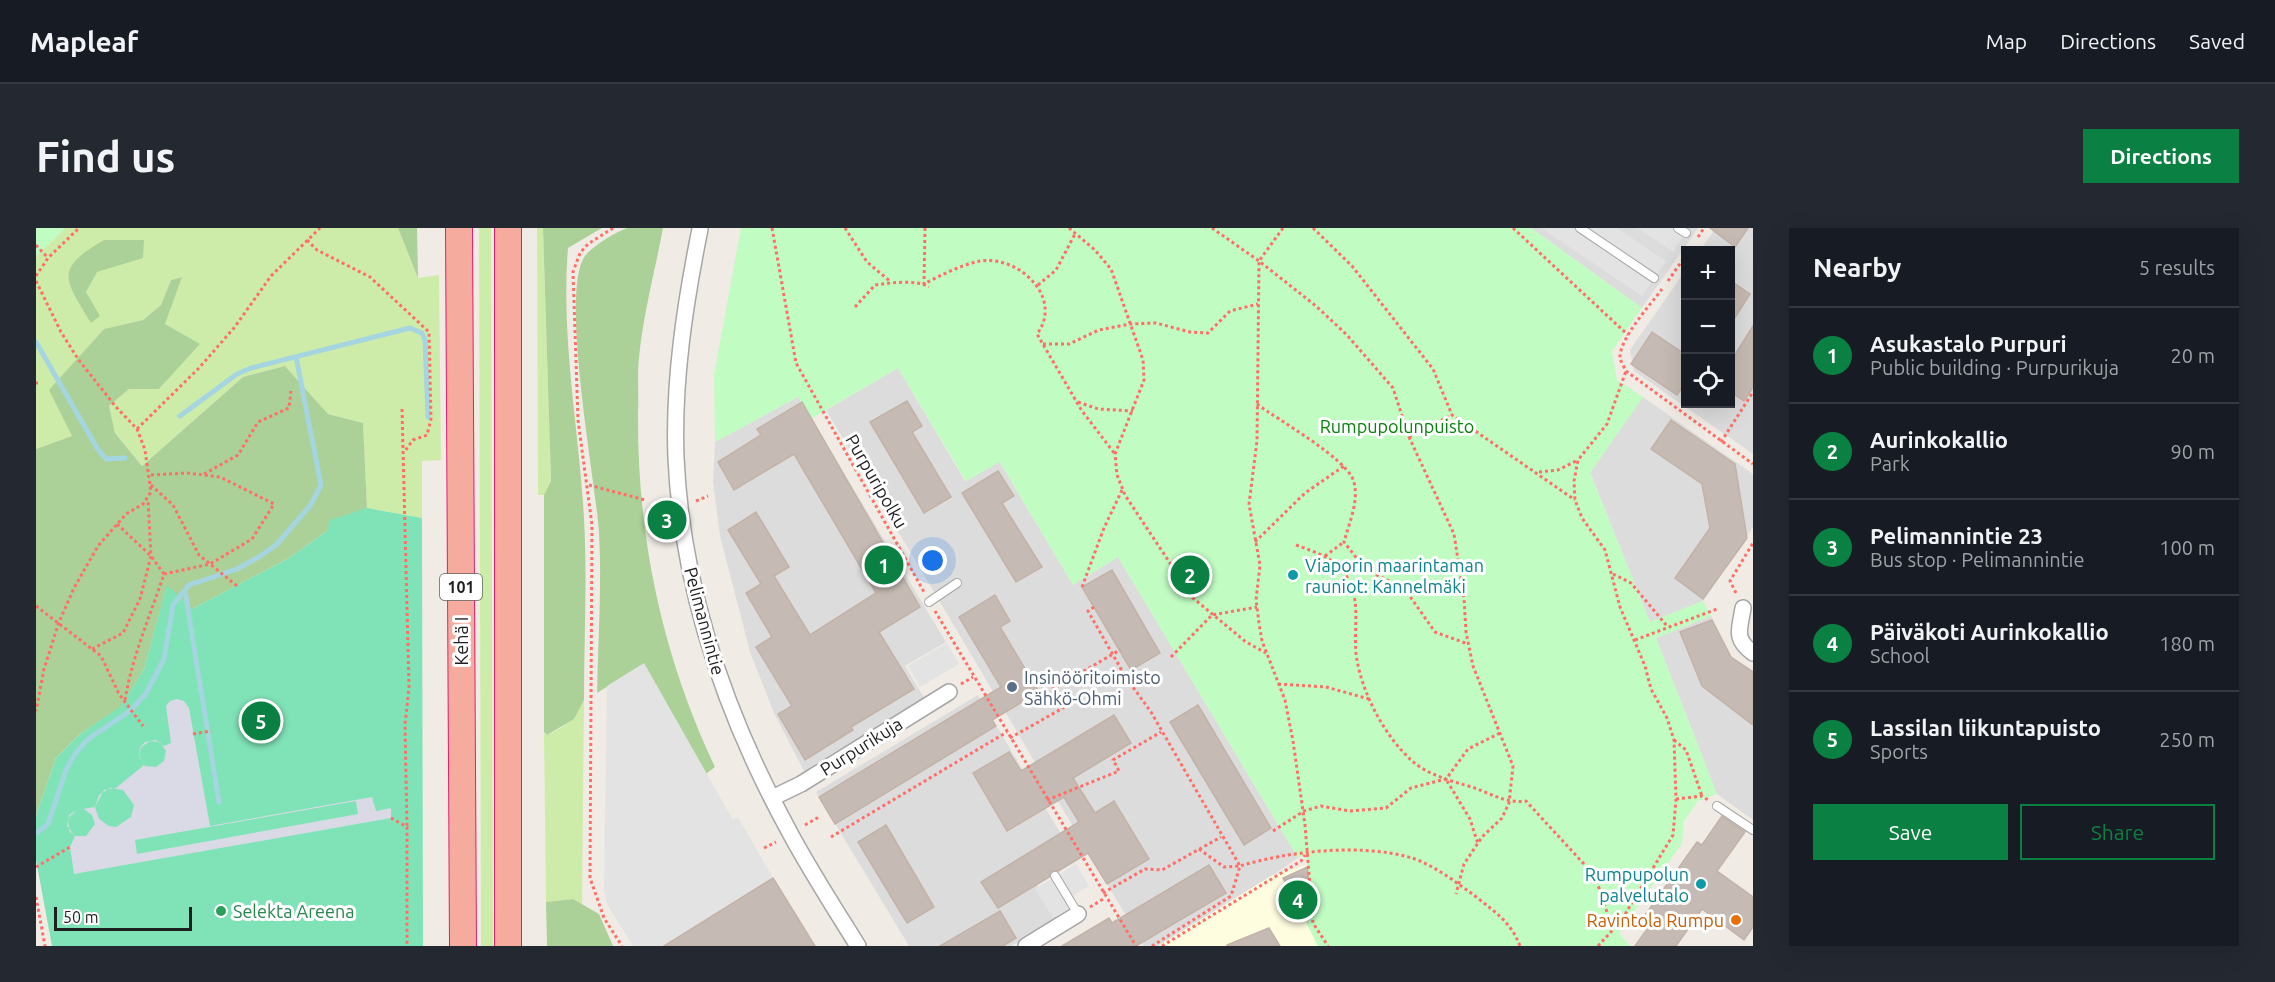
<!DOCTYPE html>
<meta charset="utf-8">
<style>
body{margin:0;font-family:Ubuntu,sans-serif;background:#242831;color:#f1f3f6}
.controls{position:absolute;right:18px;top:18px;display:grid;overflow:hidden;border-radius:0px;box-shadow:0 6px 24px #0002}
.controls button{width:54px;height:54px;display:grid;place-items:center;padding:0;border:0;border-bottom:2px solid #363941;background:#171b24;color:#f1f3f6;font:30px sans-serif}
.scale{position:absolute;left:18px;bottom:15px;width:138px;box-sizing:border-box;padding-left:6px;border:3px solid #1f1f1f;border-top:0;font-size:16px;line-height:21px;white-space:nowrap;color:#1f1f1f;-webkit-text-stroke:4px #fff;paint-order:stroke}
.you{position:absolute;left:897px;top:333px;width:21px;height:21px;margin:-15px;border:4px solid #fff;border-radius:50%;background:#1a73e8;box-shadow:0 0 0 9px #1a73e833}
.badge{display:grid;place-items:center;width:39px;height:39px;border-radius:50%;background:#0b8043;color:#fff;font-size:20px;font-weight:700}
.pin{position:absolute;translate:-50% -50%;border:3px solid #fff;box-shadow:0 2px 6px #0006}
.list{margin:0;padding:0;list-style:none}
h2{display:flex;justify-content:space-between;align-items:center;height:78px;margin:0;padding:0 24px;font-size:26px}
h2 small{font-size:20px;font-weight:400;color:#9ea1a6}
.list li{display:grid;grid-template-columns:39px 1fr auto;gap:18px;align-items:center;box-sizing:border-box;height:96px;padding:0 24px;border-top:2px solid #363941}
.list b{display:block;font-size:22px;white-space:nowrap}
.list p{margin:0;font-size:20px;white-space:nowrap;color:#9ea1a6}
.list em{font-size:20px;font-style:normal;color:#9ea1a6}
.actions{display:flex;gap:12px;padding:18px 24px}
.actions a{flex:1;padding:14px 0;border:2px solid #0b8043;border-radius:0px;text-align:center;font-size:21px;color:#0b8043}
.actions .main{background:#0b8043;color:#fff}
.icon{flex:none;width:33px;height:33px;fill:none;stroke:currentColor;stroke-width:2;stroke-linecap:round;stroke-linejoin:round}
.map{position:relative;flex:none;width:1717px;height:718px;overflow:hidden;border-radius:0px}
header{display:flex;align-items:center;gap:36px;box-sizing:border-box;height:84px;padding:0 30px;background:#171b24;border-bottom:2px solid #363941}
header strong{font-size:28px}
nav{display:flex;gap:33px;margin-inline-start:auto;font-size:21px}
.intro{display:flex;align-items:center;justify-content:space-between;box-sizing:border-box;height:144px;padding:0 36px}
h1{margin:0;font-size:42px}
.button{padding:15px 27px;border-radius:0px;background:#0b8043;color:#fff;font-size:21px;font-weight:700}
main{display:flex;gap:36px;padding:0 36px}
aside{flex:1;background:#171b24;border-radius:0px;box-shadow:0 6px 24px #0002}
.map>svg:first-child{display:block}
.residential{fill:#dddcdc}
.education{fill:#fffde0}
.grass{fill:#ceeca9}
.forest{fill:#acd198}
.park{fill:#c1fcc3}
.pitch{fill:#80e2b7}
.parking{fill:#e3e3e3}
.plaza{fill:#d9dae6;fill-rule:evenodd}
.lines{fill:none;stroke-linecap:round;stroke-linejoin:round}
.stream{stroke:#a4d5e0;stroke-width:5}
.building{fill:#c5bbb4;stroke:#c3b2a7;stroke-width:1.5}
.service-casing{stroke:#a6a6a6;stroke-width:10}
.minor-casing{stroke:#a6a6a6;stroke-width:18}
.trunk-casing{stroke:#e21e6c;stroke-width:28}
.path{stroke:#ff6f68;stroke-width:3;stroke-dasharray:3 3;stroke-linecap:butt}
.service{stroke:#fff;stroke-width:8}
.minor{stroke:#fff;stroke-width:15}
.trunk{stroke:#f5ac9e;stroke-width:26}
.culture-dot{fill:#0f9aa8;stroke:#fff;stroke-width:2}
.service-dot{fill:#5c6f8a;stroke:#fff;stroke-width:2}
.leisure-dot{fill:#2e9e5b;stroke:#fff;stroke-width:2}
.food-dot{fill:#e8710a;stroke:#fff;stroke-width:2}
.labels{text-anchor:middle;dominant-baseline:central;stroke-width:6;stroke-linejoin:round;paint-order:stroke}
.shield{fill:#fff;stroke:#626262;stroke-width:1.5}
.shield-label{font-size:16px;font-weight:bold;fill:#1f1f1f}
.park-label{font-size:18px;fill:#07840b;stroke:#fff}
.street-label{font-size:18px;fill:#1f1f1f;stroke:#fff}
.culture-label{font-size:18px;fill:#0d838f;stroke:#fff;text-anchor:start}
.service-label{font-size:18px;fill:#4e5e75;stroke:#fff;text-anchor:start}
.leisure-label{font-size:18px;fill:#27864d;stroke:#fff;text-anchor:start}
.food-label{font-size:18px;fill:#c56008;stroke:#fff;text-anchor:end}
</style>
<header>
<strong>Mapleaf</strong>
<nav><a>Map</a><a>Directions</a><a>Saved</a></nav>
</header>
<div class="intro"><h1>Find us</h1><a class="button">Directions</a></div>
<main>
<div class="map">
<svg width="1717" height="718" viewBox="0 0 1717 718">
<rect width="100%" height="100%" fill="#f0ece5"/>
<!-- residential -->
<g class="residential">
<polygon points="1495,0 1662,0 1606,80"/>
<polygon points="1680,0 1717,0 1717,226 1598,143 1594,122 1649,43 1650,176 1694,176 1694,22 1664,22"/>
<polygon points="862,140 929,253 963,233 1037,357 1082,329 1262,630 1236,648 1278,718 1108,718 790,182"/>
<polygon points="762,169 910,414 869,438 890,473 769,545 738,485 714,424 684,308 677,254 679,214"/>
<polygon points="1607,169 1717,246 1717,299 1667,373 1614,394 1554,244"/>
<polygon points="1675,388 1695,429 1717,444 1717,592 1681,566 1620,410"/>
<polygon points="942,467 1041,633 1001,657 1021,691 975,718 873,718 780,564"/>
</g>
<!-- education -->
<polygon class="education" points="1271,637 1433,718 1122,718 1235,648"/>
<!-- grass -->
<g class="grass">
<polygon points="29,0 362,0 382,50 403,47 405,232 386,233 386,290 331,280 327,195 292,186 249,138 207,149 106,238 79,205 73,178 93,161 123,161 163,116 129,96 145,49 135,52 125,77 107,92 68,101 14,162 36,208 0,221 0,28"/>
<polygon points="443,0 455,0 457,718 445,718"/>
<polygon points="501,0 507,0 515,254 508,267 502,267"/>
<path d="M548,472L546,677L537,671L510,674L508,505L511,507C530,499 538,490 548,472Z"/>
</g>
<!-- forest -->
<g class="forest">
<polygon points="362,0 381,0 382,50"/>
<path d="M507,0H566L532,20C525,106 541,190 547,275C552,340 548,407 548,472L538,491L511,507L508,504V267L515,253Z"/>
<path d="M591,0H627C619,43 607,87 603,130C601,148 603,167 602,185C601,309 626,427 679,539L670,546L608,436L561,465C562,412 566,358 563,305C560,254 523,64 549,28C558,17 578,5 591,0Z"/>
<path d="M68,12H108L107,30L61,44L50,64L64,88L55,95C28,50 18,41 68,12Z"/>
<polygon points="146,49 129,96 164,116 123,161 93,161 73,178 79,205 106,238 207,149 249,138 292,186 327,195 331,280 344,295 291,303 253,330 156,381 131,358 108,441 84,480 44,506 20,530 0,588 0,221 36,208 13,162 68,101 107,92 125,77 135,52"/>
<polygon points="537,671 563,686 577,718 511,718 510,674"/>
</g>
<!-- park -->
<g class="park">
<polygon points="0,0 29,0 0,28"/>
<polygon points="705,0 1495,0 1606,80 1576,123 1581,152 1607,169 1554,245 1614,394 1667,373 1675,388 1620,410 1681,566 1662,573 1648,593 1646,615 1583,705 1594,718 1282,718 1253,661 1274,661 1270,626 1262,630 1082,329 1037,357 964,234 930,253 862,140 776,190 762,169 679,214 678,147"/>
</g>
<!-- pitch -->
<polygon class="pitch" points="331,280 386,290 387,718 16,718 0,632 0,588 20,530 44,506 84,479 108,441 131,357 156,381 253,330 291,303 294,292"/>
<!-- parking -->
<g class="parking">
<polygon points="1505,0 1581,0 1630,33 1606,68"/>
<polygon points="1601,0 1653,0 1637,24"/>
<polygon points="911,415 923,436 884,459 872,438"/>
<polygon points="608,435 697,592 702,589 737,650 628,718 597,718 571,676 568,662 571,458"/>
<polygon points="1040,636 1053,658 1033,670 1037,677 1017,690 999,661"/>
</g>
<!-- plaza -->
<path class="plaza" d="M141,471L148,473L153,480L174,598L336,569L340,583L355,580V590L38,646L34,619L39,608L31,598L33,587L41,582L59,579L68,562L80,560L108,537L103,528L104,519L109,514L120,512L128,518L135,515L130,478L134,473ZM114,513L124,514L130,523L128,533L120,539L109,538L103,529L105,519ZM74,560L87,562L98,577L95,589L80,599L73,598L63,591L59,579L63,567ZM320,573L322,586L101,626L99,612ZM48,581L56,587L59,596L50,608H40L33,603L32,590L41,582Z"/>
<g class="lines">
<!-- stream -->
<g class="stream">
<polyline points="0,114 61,220 70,231 89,230"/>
<polyline points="144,188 201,146 215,140 374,100 386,105 389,112 392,189"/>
<polyline points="149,363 183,574"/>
<polyline points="2,604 12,596 30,542 39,526 51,512 95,482 109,467 128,431 137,377 153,357 201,341 223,329 240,317 274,278 285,257 260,129"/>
</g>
</g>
<!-- building -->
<g class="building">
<polygon points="1674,0 1712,0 1699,19"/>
<polygon points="1695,53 1714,66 1695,96"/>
<polygon points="1717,98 1717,159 1708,173 1695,164 1695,133"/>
<polygon points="1616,104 1650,127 1650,154 1641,167 1595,136"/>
<polygon points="871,173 886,198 876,204 915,269 888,285 834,194"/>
<polygon points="766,174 884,379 843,404 878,461 815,499 817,502 769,532 742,486 756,478 720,419 736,409 710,365 725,356 692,302 720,284 753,339 738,348 774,407 840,365 758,226 698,262 682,234 725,207 721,201"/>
<polygon points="1635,192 1699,236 1711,310 1667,371 1639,350 1674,300 1666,256 1615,221"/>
<polygon points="962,243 978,268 966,275 1006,339 980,354 926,265"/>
<polygon points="1076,342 1124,425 1095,442 1046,359"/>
<polygon points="959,367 974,393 964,399 1003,464 956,492 960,498 799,596 783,569 965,459 923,389"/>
<polygon points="1676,392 1695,429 1717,444 1717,497 1666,458 1644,404"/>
<polygon points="1162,477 1235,600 1208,617 1134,494"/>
<polygon points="1078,487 1095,515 1037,550 1059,585 1078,573 1113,631 1071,656 1052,625 1022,643 1015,643 1013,649 962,680 945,654 1043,594 1028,569 971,603 937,545 973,524 985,543"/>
<polygon points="1686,588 1709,604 1681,643 1717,669 1717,699 1708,712 1666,681 1640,718 1599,718 1617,693 1609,687 1661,614 1666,617"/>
<polygon points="850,597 898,679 871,695 822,614"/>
<polygon points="1173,637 1190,665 1100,718 1026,718 1073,690 1076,695"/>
<polygon points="1271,639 1274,661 1253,661 1247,650"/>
<polygon points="737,650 779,718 628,718"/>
<polygon points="964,683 980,710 967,718 904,718"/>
<polygon points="1233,700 1244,718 1191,718 1191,717"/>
</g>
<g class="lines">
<defs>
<g id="service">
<polyline points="1544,0 1618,50"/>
<polyline points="1642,0 1650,5"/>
<polyline points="893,374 921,355"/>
<polyline points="1681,578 1717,602"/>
<polyline points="1019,648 1042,686"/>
</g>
<g id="minor">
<path d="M664,1C649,76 637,153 640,230C646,362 691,490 754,605C775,644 799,681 822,718"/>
<path d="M1707,380C1704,401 1697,410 1717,425"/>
<polyline points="736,570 765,556 913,464"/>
<polyline points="990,718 1042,686"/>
</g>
<g id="trunk">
<polyline points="423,0 427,718"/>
<polyline points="472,718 472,0"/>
</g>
</defs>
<!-- service casing -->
<use href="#service" class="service-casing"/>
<!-- minor casing -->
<use href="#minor" class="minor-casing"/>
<!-- trunk casing -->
<use href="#trunk" class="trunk-casing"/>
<!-- path -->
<g class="path">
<polyline points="577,0 552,16 544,25 537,44 542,192 556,297 554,650 568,690 586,718"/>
<polyline points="736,0 760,135 888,364"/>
<polyline points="809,0 831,34 855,54"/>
<path d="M889,0L888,56C905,47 925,37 944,33C983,27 1028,70 1001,106L1046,183L1079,226"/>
<polyline points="1033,0 1059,22 1075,41 1107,132 1108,152 1079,226 1081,247 1089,267 1157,370 1210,414 1230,425"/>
<polyline points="1176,0 1223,33 1280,78 1311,107 1357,160 1373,209 1418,306 1428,370 1430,404 1437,438 1477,538 1473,575 1466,590 1446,609 1428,636 1420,666"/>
<polyline points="1247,0 1223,33 1221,213 1213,276 1224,337 1220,372 1223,395 1226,413 1249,472 1257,513 1269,597 1277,695 1292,718"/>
<polyline points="1277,0 1316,38 1397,141 1416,187 1539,272"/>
<polyline points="1477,0 1592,107"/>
<polyline points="1662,9 1668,0"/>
<polyline points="271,12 281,22 334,49 393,104 395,191 391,207 377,212 369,223"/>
<polyline points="0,17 12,30"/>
<polyline points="0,48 12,30 43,0"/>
<polyline points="0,53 25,104 42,131 80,179 101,201 109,222 115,264 107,276 90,286 62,318 38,360 23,394 8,441 0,483"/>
<polyline points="1632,53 1650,27"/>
<polyline points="1002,57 1020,42 1039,6"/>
<path d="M1626,61C1615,76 1583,111 1584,130C1585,134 1588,139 1590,143L1717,236"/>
<path d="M819,79L839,57C854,55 880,51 893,59"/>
<polyline points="1007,116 1033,116 1063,102 1094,96 1120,95 1154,104 1172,105 1194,83 1222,76"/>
<polyline points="0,155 2,155"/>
<polyline points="1042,174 1062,181 1097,183"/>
<path d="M1221,176C1242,192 1312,231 1318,254C1323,274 1313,295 1308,314L1330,342L1368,360L1399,404L1432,416"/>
<polyline points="366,181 373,459 369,497 371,599"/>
<polyline points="101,201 162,141 198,100 235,48 284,0"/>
<polyline points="1373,209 1416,187"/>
<polyline points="1685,214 1717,164"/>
<polyline points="1503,244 1522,242 1542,232"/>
<polyline points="168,246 202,227 222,194 253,180 255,163"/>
<polyline points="115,257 137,277 163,327 201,358"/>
<polyline points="553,257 609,272"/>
<polyline points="660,273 672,268"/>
<polyline points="81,296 115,328 128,346"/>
<polyline points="1219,314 1269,265 1308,238"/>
<path d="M1260,317C1281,325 1301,330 1312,351C1326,376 1316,405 1321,432C1327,467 1349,508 1375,532C1389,545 1411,552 1429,557C1452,563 1467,576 1490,573L1559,648L1577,702"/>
<polyline points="1289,328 1308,314"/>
<polyline points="1577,346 1595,355 1631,398"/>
<polyline points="1046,359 1068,300 1087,260"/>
<polyline points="1700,365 1694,353 1717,315"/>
<polyline points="0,378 65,428 83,466 107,498"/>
<polyline points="1058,379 1052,383 1089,448 1115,484 1204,638"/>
<polyline points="899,383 1100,718"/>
<polyline points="1599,412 1681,381"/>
<polyline points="56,421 87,405 104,371 115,328 112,272"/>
<polyline points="1135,429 1176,387 1221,379"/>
<polyline points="925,456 937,449"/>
<polyline points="1242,456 1290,459 1333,471"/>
<path d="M89,472C96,429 114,388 128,346L174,336L216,311L238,276L184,249L151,245L115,247"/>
<polyline points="157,506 175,503"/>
<polyline points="974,510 1027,480 1015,462 1084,422"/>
<polyline points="1638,512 1650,522 1666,568"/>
<polyline points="1411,553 1434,591 1442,616"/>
<polyline points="1640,571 1666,568 1672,572"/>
<polyline points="1011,572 1083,543 1077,532 1125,504"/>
<polyline points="355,590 371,599 371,718"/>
<polyline points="769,597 783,589"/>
<polyline points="1237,603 1268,583 1285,578 1314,583 1350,580 1375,560 1410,551 1432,521 1464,505"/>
<polyline points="795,609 971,504"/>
<polyline points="728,620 740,614"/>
<polyline points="1163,621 1188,639 1203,638"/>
<polyline points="0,639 34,619"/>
<polyline points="1067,665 1109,641 1126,642 1185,609"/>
<polyline points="0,669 9,718"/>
<polyline points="1054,679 1069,670"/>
<path d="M1116,718L1195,668L1204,638C1253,623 1326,615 1376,630C1398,637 1421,655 1439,668C1459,684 1475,694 1484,718"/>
<polyline points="1126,718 1265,633 1269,627"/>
<polyline points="1562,718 1585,693 1637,607 1640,571 1638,512 1631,490 1615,461 1609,438 1584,379 1569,322 1546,290 1539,272 1538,253 1542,232 1571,196 1590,143"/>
</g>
<!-- service -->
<use href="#service" class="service"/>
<!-- minor -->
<use href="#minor" class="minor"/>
<!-- trunk -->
<use href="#trunk" class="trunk"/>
</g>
<!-- markers -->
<g class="culture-dot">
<circle cx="1257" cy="347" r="6"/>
<circle cx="1665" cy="656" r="6"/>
</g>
<circle class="service-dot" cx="976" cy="459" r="6"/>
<circle class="leisure-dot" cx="185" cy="683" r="6"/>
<circle class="food-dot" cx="1700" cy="692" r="6"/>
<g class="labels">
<!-- shield labels -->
<rect class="shield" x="404" y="346" width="42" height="26" rx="4.5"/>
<g class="shield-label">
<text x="425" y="359">101</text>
</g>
<!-- park labels -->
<g class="park-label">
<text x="1361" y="198">Rumpupolunpuisto</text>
</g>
<!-- street labels -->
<g class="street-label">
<text transform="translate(841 253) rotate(60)">Purpuripolku</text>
<text transform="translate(669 393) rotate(75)">Pelimannintie</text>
<text transform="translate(425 413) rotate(-90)">Kehä I</text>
<text transform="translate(825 518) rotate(-32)">Purpurikuja</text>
</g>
<!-- culture labels -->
<g class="culture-label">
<text x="1269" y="337">Viaporin maarintaman<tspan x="1269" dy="21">rauniot: Kannelmäki</tspan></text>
<text x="1653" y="646" text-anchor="end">Rumpupolun<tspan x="1653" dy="21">palvelutalo</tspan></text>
</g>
<!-- service labels -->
<g class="service-label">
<text x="988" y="449">Insinööritoimisto<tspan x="988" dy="21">Sähkö-Ohmi</tspan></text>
</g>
<!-- leisure labels -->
<g class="leisure-label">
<text x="197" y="683">Selekta Areena</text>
</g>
<!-- food labels -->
<g class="food-label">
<text x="1688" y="692">Ravintola Rumpu</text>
</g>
</g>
</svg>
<div class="controls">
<button>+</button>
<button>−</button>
<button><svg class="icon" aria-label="locate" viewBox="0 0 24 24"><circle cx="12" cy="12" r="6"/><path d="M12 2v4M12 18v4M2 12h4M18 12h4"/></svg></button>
</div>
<div class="scale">50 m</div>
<div class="you"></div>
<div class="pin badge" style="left:848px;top:337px">1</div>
<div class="pin badge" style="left:1154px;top:347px">2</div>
<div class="pin badge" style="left:631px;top:292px">3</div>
<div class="pin badge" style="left:1262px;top:672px">4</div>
<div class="pin badge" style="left:225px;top:493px">5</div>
</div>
<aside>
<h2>Nearby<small>5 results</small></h2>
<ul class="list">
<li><span class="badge">1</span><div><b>Asukastalo Purpuri</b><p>Public building · Purpurikuja</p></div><em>20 m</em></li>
<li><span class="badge">2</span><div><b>Aurinkokallio</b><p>Park</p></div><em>90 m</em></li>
<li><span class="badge">3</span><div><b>Pelimannintie 23</b><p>Bus stop · Pelimannintie</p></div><em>100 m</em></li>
<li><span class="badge">4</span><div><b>Päiväkoti Aurinkokallio</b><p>School</p></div><em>180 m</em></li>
<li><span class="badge">5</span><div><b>Lassilan liikuntapuisto</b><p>Sports</p></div><em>250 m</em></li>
</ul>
<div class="actions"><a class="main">Save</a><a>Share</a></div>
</aside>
</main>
